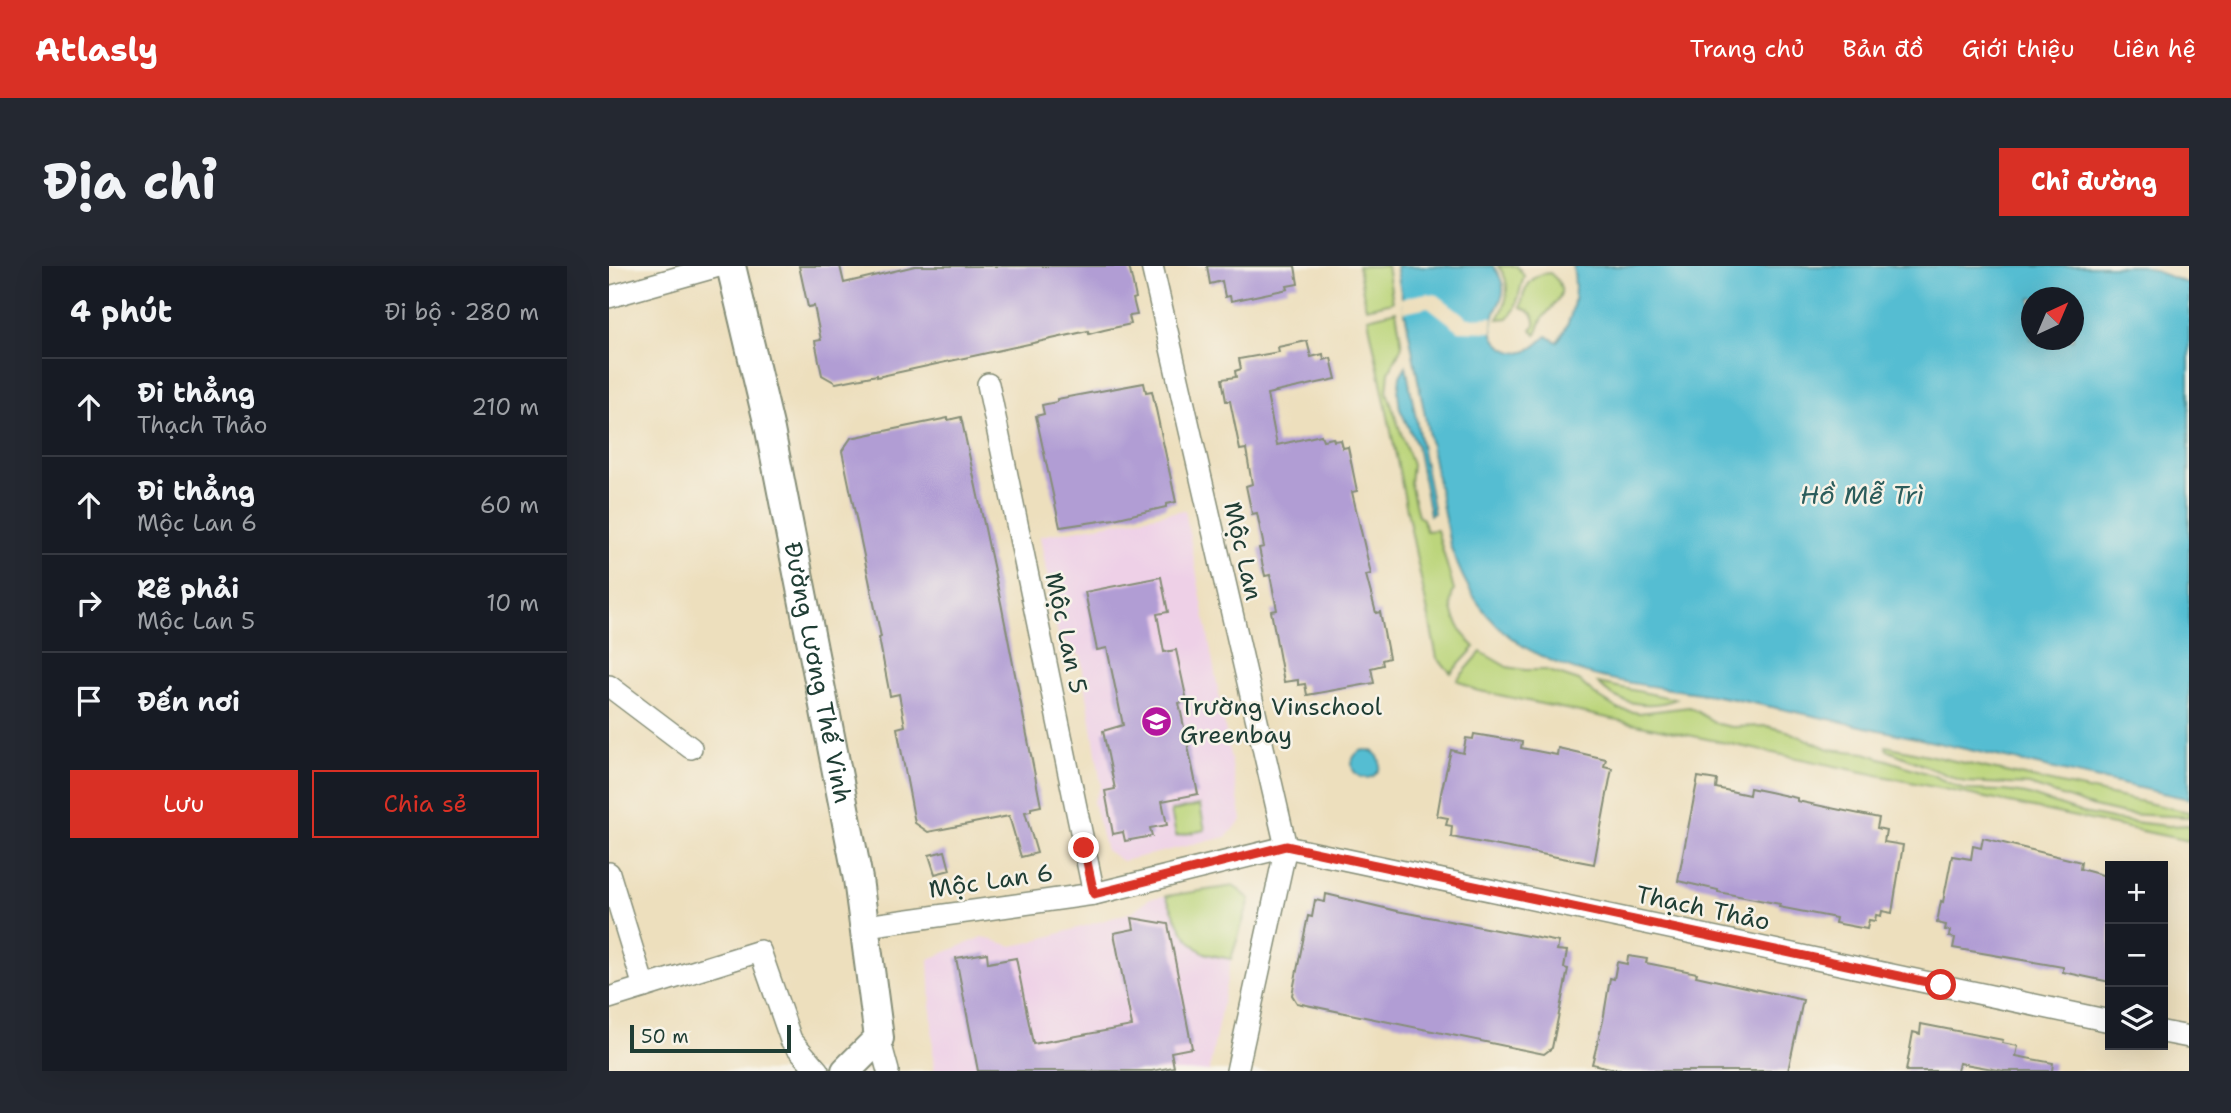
<!DOCTYPE html>
<html lang="vi">
<meta charset="utf-8">
<style>
body{margin:0;font-family:"Shantell Sans",sans-serif;background:#242831;color:#f1f3f6}
.controls{position:absolute;right:21px;bottom:21px;display:grid;overflow:hidden;border-radius:0px;box-shadow:0 7px 28px #0002}
.controls button{width:63px;height:63px;display:grid;place-items:center;padding:0;border:0;border-bottom:2px solid #363941;background:#171b24;color:#f1f3f6;font:35px sans-serif}
.compass{position:absolute;left:1412px;top:21px;width:63px;height:63px;border-radius:50%;background:#171b24;box-shadow:0 7px 28px #0002;rotate:44deg}
.scale{position:absolute;left:21px;bottom:18px;width:161px;box-sizing:border-box;padding-left:7px;border:4px solid #1f3d34;border-top:0;font-size:19px;line-height:24px;white-space:nowrap;color:#1f3d34;-webkit-text-stroke:5px #f7f3e8;paint-order:stroke}
.stop{position:absolute;width:21px;height:21px;margin:-16px;border:5px solid #d93025;border-radius:50%;background:#fff}
.stop.end{background:#d93025;border-color:#fff;box-shadow:0 2px 7px #0008}
.list{margin:0;padding:0;list-style:none}
h2{display:flex;justify-content:space-between;align-items:center;height:91px;margin:0;padding:0 28px;font-size:30px}
h2 small{font-size:23px;font-weight:400;color:#9ea1a6}
.list li{display:grid;grid-template-columns:46px 1fr auto;gap:21px;align-items:center;box-sizing:border-box;height:98px;padding:0 28px;border-top:2px solid #363941}
.list b{display:block;font-size:26px;white-space:nowrap}
.list p{margin:0;font-size:23px;white-space:nowrap;color:#9ea1a6}
.list em{font-size:23px;font-style:normal;color:#9ea1a6}
.actions{display:flex;gap:14px;padding:21px 28px}
.actions a{flex:1;padding:16px 0;border:2px solid #d93025;border-radius:0px;text-align:center;font-size:24px;color:#d93025}
.actions .main{background:#d93025;color:#fff}
.icon{flex:none;width:38px;height:38px;fill:none;stroke:currentColor;stroke-width:2;stroke-linecap:round;stroke-linejoin:round}
.map{position:relative;flex:none;width:1580px;height:805px;overflow:hidden;border-radius:0px}
header{display:flex;align-items:center;gap:42px;box-sizing:border-box;height:98px;padding:0 35px;background:#d93025;color:#fff}
header strong{font-size:33px}
nav{display:flex;gap:38px;margin-inline-start:auto;font-size:24px}
.intro{display:flex;align-items:center;justify-content:space-between;box-sizing:border-box;height:168px;padding:0 42px}
h1{margin:0;font-size:49px}
.button{padding:18px 32px;border-radius:0px;background:#d93025;color:#fff;font-size:24px;font-weight:700}
main{display:flex;gap:42px;padding:0 42px}
aside{flex:1;background:#171b24;border-radius:0px;box-shadow:0 7px 28px #0002}
.map>svg:first-child{display:block}
.built{fill:#eed0e7}
.green{fill:#bcd57b;stroke:#6e8958;stroke-width:2}
.water{fill:#55bdd2;stroke:#3a7d83;stroke-width:2;fill-rule:evenodd}
.pier{fill:#eddfbd}
.building{fill:#b19dd4}
.lines{fill:none;stroke-linecap:round;stroke-linejoin:round}
.street-casing{stroke:#868e78;stroke-width:24}
.secondary-casing{stroke:#868e78;stroke-width:32}
.street{stroke:#fff;stroke-width:21}
.secondary{stroke:#fff;stroke-width:28}
.route{stroke:#d93025;stroke-width:9}
.labels{text-anchor:middle;dominant-baseline:central;stroke-width:5;stroke-linejoin:round;paint-order:stroke}
.street-label{font-size:24px;fill:#1f3d34;stroke:#f7f3e8}
.poi-label{font-size:24px;fill:#1f3d34;stroke:#f7f3e8;text-anchor:start}
.water-label{font-size:26px;font-style:italic;fill:#2c5d5c;stroke:#f7f3e8}
</style>
<header>
<strong>Atlasly</strong>
<nav><a>Trang chủ</a><a>Bản đồ</a><a>Giới thiệu</a><a>Liên hệ</a></nav>
</header>
<div class="intro"><h1>Địa chỉ</h1><a class="button">Chỉ đường</a></div>
<main>
<aside>
<h2>4 phút<small>Đi bộ · 280 m</small></h2>
<ul class="list">
<li><svg class="icon" aria-label="ahead" viewBox="0 0 24 24"><path d="M12 20V5M6 11l6-6 6 6"/></svg><div><b>Đi thẳng</b><p>Thạch Thảo</p></div><em>210 m</em></li>
<li><svg class="icon" aria-label="ahead" viewBox="0 0 24 24"><path d="M12 20V5M6 11l6-6 6 6"/></svg><div><b>Đi thẳng</b><p>Mộc Lan 6</p></div><em>60 m</em></li>
<li><svg class="icon" aria-label="right" viewBox="0 0 24 24"><path d="M7 20v-9h11M14 6l5 5-5 5"/></svg><div><b>Rẽ phải</b><p>Mộc Lan 5</p></div><em>10 m</em></li>
<li><svg class="icon" aria-label="arrive" viewBox="0 0 24 24"><path d="M6 21V4h12l-3 4 3 4H6"/></svg><div><b>Đến nơi</b></div></li>
</ul>
<div class="actions"><a class="main">Lưu</a><a>Chia sẻ</a></div>
</aside>
<div class="map">
<svg width="1580" height="805" viewBox="0 0 1580 805">
<rect width="100%" height="100%" fill="#f7f3e8"/>
<filter id="ink" filterUnits="userSpaceOnUse"><feTurbulence type="fractalNoise" baseFrequency=".0143" numOctaves="2"/><feDisplacementMap in="SourceGraphic" scale="14" xChannelSelector="R" yChannelSelector="G"/><feConvolveMatrix kernelMatrix="1 2 1 2 8 2 1 2 1" color-interpolation-filters="sRGB"/></filter>
<filter id="wash" filterUnits="userSpaceOnUse"><feTurbulence type="fractalNoise" baseFrequency=".00686" numOctaves="4" result="noise"/><feDisplacementMap in="SourceGraphic" scale="28" xChannelSelector="R" yChannelSelector="G"/><feGaussianBlur stdDeviation="1.57" result="paint"/><feColorMatrix in="noise" values="0 0 0 0 0 0 0 0 0 0 0 0 0 0 0 0 0 1.4 0 .05"/><feComposite in="paint" operator="in"/></filter>
<g filter="url(#wash)">
<rect width="100%" height="100%" fill="#eddfbd"/>
<!-- built -->
<g class="built">
<polygon points="576,244 633,554 617,571 513,595 497,584 484,536 492,519 472,391 449,370 431,270"/>
<polygon points="557,630 571,659 583,674 594,686 622,693 600,805 325,805 320,693 374,671 403,680 418,677 523,646 541,632"/>
</g>
<!-- green -->
<g class="green">
<polygon points="749,0 778,0 784,36 757,42"/>
<path d="M889,0H908L915,10L906,43L899,52L889,53C899,36 903,16 889,0Z"/>
<path d="M941,7C965,27 945,36 934,52C931,57 929,64 927,69L922,63L926,59C927,49 920,44 912,42C914,24 921,8 941,7Z"/>
<path d="M787,45L793,80L780,106L778,126L803,199L801,217L809,250L814,253L817,265L828,264L845,324C836,342 852,368 866,381L842,407L828,392L759,52Z"/>
<polygon points="872,386 898,401 916,404 937,404 970,415 985,428 1009,443 1030,447 1080,441 1109,458 1123,461 1158,460 1178,465 1220,483 1256,487 1281,495 1323,509 1355,524 1395,525 1417,528 1474,547 1507,554 1559,560 1580,559 1580,575 866,424 848,414"/>
<path d="M989,417L1067,433C1042,443 1007,439 989,417Z"/>
<polygon points="1277,480 1580,546 1580,551 1515,548 1485,541 1420,519 1355,516 1278,484"/>
<polygon points="591,539 596,564 567,570 562,545"/>
<path d="M625,620L641,633L622,693C613,691 602,690 594,686C575,675 566,649 557,630Z"/>
</g>
<!-- water -->
<g class="water">
<path d="M787,0H884C908,32 882,37 883,62C883,77 901,89 915,86C924,84 931,76 938,70L948,76C965,53 969,28 964,0H1533L1580,18V533C1430,500 1280,465 1129,434C1057,419 978,420 914,380C875,355 856,322 841,279ZM1422,32H1464V74H1422Z"/>
<polygon points="797,100 825,247 821,249 808,180 791,143 789,127 791,110"/>
<circle cx="757" cy="498" r="14"/>
</g>
<!-- pier -->
<polygon class="pier" points="818,27 829,29 859,52 884,51 883,66 850,65 819,41 795,46 792,32"/>
<g id="blocks">
<!-- building -->
<g class="building">
<polygon points="190,0 231,0 235,17 306,0 520,0 527,32 524,33 528,49 520,50 522,58 495,64 480,68 479,65 268,111 268,109 227,117 213,109 206,75 212,74 205,40 199,41"/>
<polygon points="598,0 686,0 689,18 678,20 679,23 622,35 621,30 616,31 613,15 601,18"/>
<polygon points="698,75 702,91 714,88 715,94 722,92 727,113 658,128 668,179 712,169 714,174 724,172 725,175 732,174 734,182 739,181 748,225 743,226 762,308 757,309 767,347 771,346 780,392 773,394 774,399 762,402 765,417 698,429 696,418 689,419 689,414 675,416 662,345 668,344 661,309 656,310 650,282 655,281 648,247 643,248 637,220 643,218 637,183 631,184 621,135 617,135 613,113 627,111 626,105 632,103 630,93 670,86 669,81"/>
<polygon points="535,117 537,126 543,125 567,236 557,238 557,241 505,253 451,261 427,150 435,148 433,139 448,136 448,133"/>
<polygon points="352,151 392,337 432,540 422,542 422,545 416,546 428,587 412,591 400,550 319,566 306,557 288,462 296,460 290,428 281,430 270,372 272,371 233,185 242,172 339,152 339,154"/>
<polygon points="552,311 559,346 548,348 555,386 567,384 578,435 570,437 589,528 553,535 558,559 541,562 543,570 516,575 514,566 504,568 496,525 506,523 494,465 514,459 498,382 488,384 476,326"/>
<polygon points="865,468 913,476 912,482 948,489 949,482 997,493 995,500 1003,502 985,598 842,571 843,560 837,559 839,552 828,550 832,527 842,484 854,487 857,472 864,473"/>
<polygon points="1089,511 1108,514 1107,522 1140,529 1141,522 1188,532 1188,535 1270,552 1268,562 1277,564 1275,576 1294,579 1283,647 1273,645 1272,650 1267,649 1266,655 1260,654 1258,663 1226,657 1227,652 1170,641 1171,638 1109,626 1109,624 1069,615"/>
<polygon points="1374,572 1472,596 1471,603 1501,611 1501,716 1454,706 1454,701 1344,682 1346,672 1340,671 1341,665 1336,664 1337,659 1328,657 1332,635 1334,636 1343,590 1362,593 1364,580 1372,582"/>
<polygon points="336,585 341,604 326,608 320,589"/>
<polygon points="717,628 788,645 950,676 948,684 958,685 955,702 959,703 943,782 935,788 688,737 683,729 699,650 703,651 706,634 716,636"/>
<polygon points="523,652 559,658 583,782 562,786 565,801 543,805 369,805 347,692 378,687 379,697 407,692 424,778 523,760 505,667 525,663"/>
<polygon points="1019,690 1038,693 1037,697 1088,707 1087,710 1194,734 1179,805 1015,805 983,798 994,755 1001,712 1005,713 1008,696 1018,698"/>
<polygon points="1312,758 1394,774 1393,777 1409,780 1407,790 1444,797 1443,805 1395,805 1350,797 1348,805 1297,805 1304,766 1311,768"/>
</g>
</g>
</g>
<g filter="url(#ink)">
<use href="#blocks" fill-opacity="0" stroke="#868e78" stroke-width="2"/>
<g class="lines">
<defs>
<g id="street">
<polyline points="543,0 677,581 628,805"/>
<polyline points="0,31 110,0"/>
<polyline points="379,118 485,628"/>
<polyline points="0,420 82,482"/>
<polyline points="0,607 35,721"/>
<polyline points="257,660 485,628 677,581 1501,755"/>
<polyline points="0,732 151,685 182,774 209,805"/>
<polyline points="1554,766 1580,771"/>
<polyline points="270,772 279,805"/>
</g>
<g id="secondary">
<path id="s1" d="M122,0L161,164L249,613L270,772L237,805"/>
</g>
</defs>
<!-- street casing -->
<use href="#street" class="street-casing"/>
<!-- secondary casing -->
<use href="#secondary" class="secondary-casing"/>
<!-- street -->
<use href="#street" class="street"/>
<!-- secondary -->
<use href="#secondary" class="secondary"/>
</g>
</g>
<g class="lines" filter="url(#ink)">
<!-- route -->
<polyline class="route" points="475,582 485,628 677,580 1332,719"/>
</g>
<!-- icons -->
<defs>
<symbol id="school-disc" viewBox="-11 -11 22 22"><circle r="9.5" fill="#b5179e" stroke="#f7f3e8"/><path d="M0-5L7-2L0 1L-7-2ZM-4 1L0 2.5L4 1V4Q0 6-4 4Z" fill="#fff"/></symbol>
</defs>
<g fill-rule="evenodd">
<use href="#school-disc" x="530" y="438" width="35" height="35"/>
</g>
<g class="labels">
<!-- street labels -->
<g class="street-label">
<text transform="translate(634 285) rotate(77)">Mộc Lan</text>
<text transform="translate(457 367) rotate(78)">Mộc Lan 5</text>
<text stroke="none"><textPath href="#s1" startOffset="416">Đường Lương Thế Vinh</textPath></text>
<text transform="translate(382 615) rotate(-8)">Mộc Lan 6</text>
<text transform="translate(1094 642) rotate(12)">Thạch Thảo</text>
</g>
<!-- poi labels -->
<g class="poi-label">
<text x="571" y="441">Trường Vinschool<tspan x="571" dy="28">Greenbay</tspan></text>
</g>
<!-- water labels -->
<g class="water-label">
<text x="1253" y="228">Hồ Mễ Trì</text>
</g>
</g>
</svg>
<div class="controls">
<button>+</button>
<button>−</button>
<button><svg class="icon" aria-label="layers" viewBox="0 0 24 24"><path d="M12 4l9 5-9 5-9-5zM3 14l9 5 9-5"/></svg></button>
</div>
<svg class="compass" viewBox="-18 -18 36 36"><path d="M0-13l5 13h-10z" fill="#e53935"/><path d="M0 13l5-13h-10z" fill="#9ea1a6"/></svg>
<div class="scale">50 m</div>
<div class="stop" style="left:1332px;top:719px"></div>
<div class="stop end" style="left:475px;top:582px"></div>
</div>
</main>
